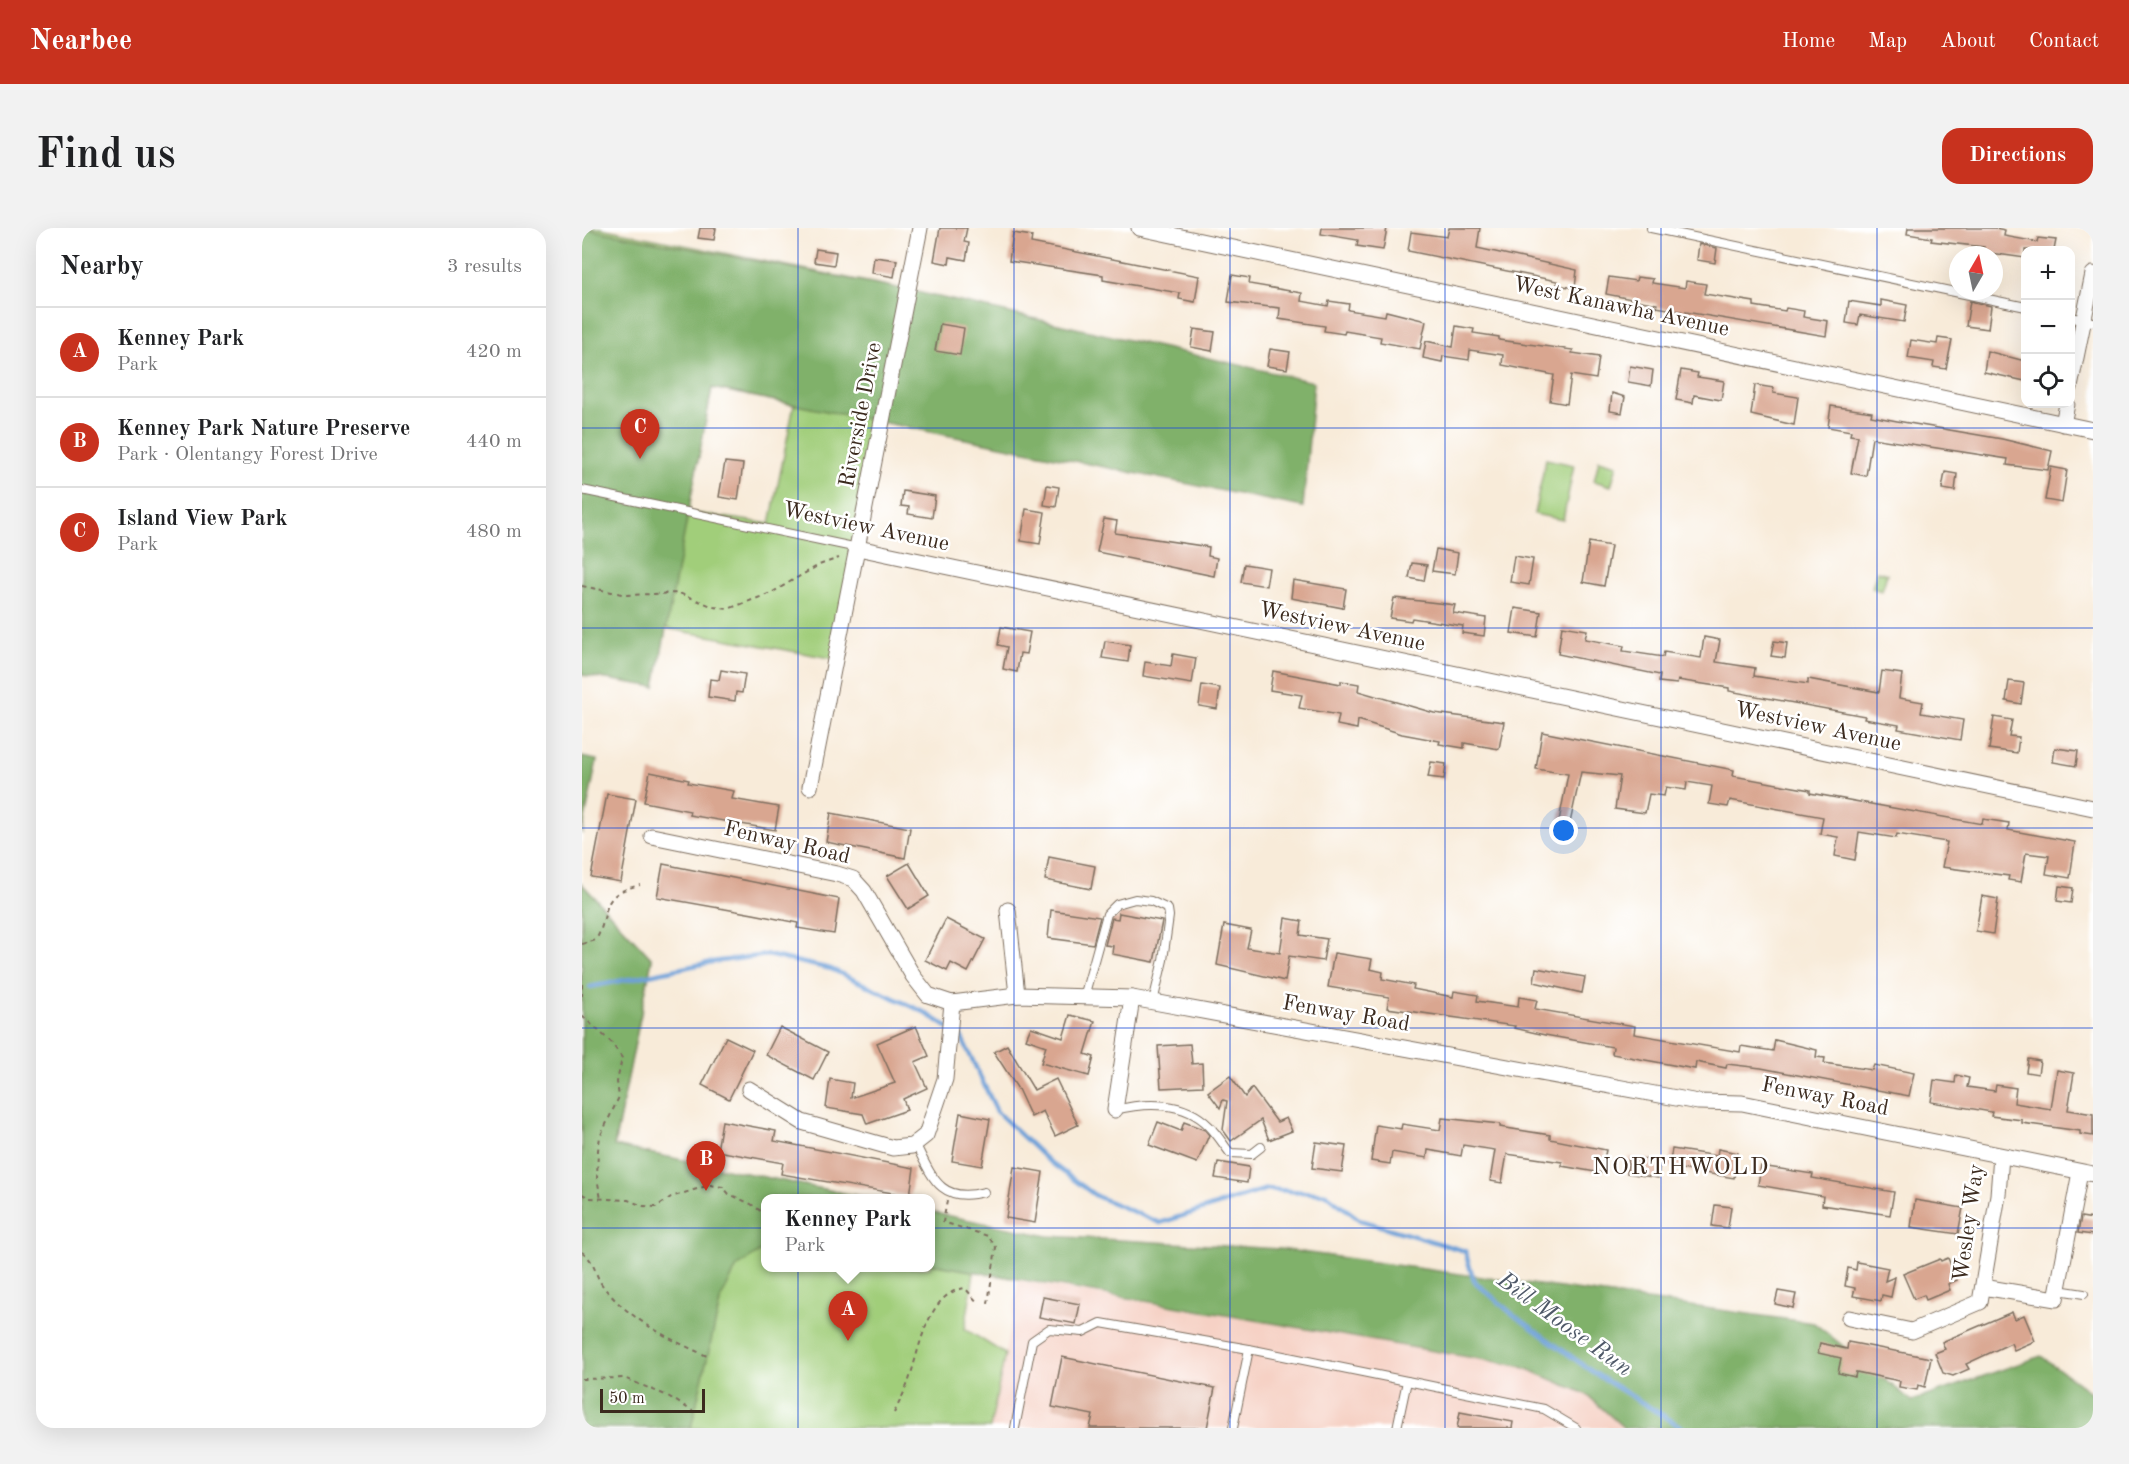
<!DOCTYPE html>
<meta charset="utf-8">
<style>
body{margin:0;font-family:"Old Standard TT",serif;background:#f2f2f2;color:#202124}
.controls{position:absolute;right:18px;top:18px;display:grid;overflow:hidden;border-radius:12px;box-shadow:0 6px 24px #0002}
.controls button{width:54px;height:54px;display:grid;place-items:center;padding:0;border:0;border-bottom:2px solid #e0e0e0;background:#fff;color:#202124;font:30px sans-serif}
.compass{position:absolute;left:1367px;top:18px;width:54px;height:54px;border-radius:50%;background:#fff;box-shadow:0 6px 24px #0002;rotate:9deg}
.scale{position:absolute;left:18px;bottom:15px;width:105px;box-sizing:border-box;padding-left:6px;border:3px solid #3b2a1e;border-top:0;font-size:16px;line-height:21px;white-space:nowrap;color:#3b2a1e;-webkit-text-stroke:4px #fff;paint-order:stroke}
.you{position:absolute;left:982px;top:603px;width:21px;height:21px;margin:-15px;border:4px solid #fff;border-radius:50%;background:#1a73e8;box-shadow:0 0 0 9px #1a73e833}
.badge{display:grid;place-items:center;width:39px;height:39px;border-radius:50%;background:#c8321e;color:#fff;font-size:20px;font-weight:700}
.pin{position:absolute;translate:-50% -50px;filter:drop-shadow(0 2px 3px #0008)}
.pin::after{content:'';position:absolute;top:32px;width:21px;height:18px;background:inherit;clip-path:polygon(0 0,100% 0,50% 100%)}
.popup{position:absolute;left:179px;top:966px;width:174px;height:78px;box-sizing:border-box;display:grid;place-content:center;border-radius:12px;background:#fff;filter:drop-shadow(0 2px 4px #0005);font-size:20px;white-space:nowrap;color:#757577}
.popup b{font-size:22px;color:#202124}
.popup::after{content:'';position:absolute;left:50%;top:100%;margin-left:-12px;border:12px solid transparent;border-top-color:#fff}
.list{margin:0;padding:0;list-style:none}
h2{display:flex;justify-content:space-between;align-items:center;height:78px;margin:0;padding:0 24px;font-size:26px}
h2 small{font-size:20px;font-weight:400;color:#757577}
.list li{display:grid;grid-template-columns:39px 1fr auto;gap:18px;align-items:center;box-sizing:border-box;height:90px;padding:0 24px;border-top:2px solid #e0e0e0}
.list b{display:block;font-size:22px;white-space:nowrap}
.list p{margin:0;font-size:20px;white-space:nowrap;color:#757577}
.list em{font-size:20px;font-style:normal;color:#757577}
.icon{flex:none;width:33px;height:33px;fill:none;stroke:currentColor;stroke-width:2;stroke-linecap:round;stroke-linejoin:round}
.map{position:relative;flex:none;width:1511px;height:1200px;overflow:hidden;border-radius:18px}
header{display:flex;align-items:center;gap:36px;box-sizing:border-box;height:84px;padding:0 30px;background:#c8321e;color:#fff}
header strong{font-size:28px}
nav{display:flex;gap:33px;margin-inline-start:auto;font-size:21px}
.intro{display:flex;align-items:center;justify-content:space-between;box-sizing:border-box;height:144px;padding:0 36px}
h1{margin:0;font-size:42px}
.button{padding:15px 27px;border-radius:18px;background:#c8321e;color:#fff;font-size:21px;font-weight:700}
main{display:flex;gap:36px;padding:0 36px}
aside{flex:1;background:#fff;border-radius:18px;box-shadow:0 6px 24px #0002}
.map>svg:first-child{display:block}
.built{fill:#f6d1c5}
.green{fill:#a1ce7a;stroke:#6e7c4c;stroke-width:1.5;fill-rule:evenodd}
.forest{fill:#80b16a;stroke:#5e6e44;stroke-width:1.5}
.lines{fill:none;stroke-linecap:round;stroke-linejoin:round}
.stream{stroke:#6da0d8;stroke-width:4.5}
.building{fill:#d9a690}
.lane-casing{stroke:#7d6e5f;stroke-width:10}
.street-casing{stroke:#7d6e5f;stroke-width:17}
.path{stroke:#7d6e5f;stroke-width:2;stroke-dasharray:4.5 4.5;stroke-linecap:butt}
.lane{stroke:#fff;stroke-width:8}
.street{stroke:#fff;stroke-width:15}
.grid{fill:none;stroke:#1d4ed8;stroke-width:1.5;stroke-opacity:0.55}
.labels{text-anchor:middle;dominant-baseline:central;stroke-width:5;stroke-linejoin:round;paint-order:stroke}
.street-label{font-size:22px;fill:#3b2a1e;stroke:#fff}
.neighbourhood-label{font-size:24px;letter-spacing:1.5px;fill:#3b2a1e;stroke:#fff}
.water-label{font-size:24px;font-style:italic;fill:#4f5968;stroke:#fff}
</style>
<header>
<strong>Nearbee</strong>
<nav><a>Home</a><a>Map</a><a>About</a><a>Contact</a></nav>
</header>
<div class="intro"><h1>Find us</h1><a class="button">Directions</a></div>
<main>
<aside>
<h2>Nearby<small>3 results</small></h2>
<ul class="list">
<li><span class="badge">A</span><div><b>Kenney Park</b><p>Park</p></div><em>420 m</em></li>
<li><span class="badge">B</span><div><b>Kenney Park Nature Preserve</b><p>Park · Olentangy Forest Drive</p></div><em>440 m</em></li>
<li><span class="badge">C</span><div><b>Island View Park</b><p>Park</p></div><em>480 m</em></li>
</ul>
</aside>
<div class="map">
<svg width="1511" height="1200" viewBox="0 0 1511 1200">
<rect width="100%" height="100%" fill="#fff"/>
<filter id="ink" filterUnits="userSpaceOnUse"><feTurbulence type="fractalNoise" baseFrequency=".0167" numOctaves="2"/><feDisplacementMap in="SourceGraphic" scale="12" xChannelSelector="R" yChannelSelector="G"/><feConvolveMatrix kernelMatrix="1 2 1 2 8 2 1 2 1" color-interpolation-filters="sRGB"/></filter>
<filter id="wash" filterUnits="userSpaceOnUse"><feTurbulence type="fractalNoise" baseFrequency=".008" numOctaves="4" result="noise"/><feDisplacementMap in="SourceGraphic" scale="24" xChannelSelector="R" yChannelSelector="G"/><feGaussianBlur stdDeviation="1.35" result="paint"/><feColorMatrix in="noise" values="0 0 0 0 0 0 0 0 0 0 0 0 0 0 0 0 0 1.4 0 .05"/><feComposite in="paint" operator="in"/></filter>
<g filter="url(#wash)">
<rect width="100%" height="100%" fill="#f8ebd9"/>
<!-- built -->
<polygon class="built" points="437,1053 938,1138 1004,1166 1042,1200 408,1200"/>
<!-- green -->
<g class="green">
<path d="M0,0H18L326,62L253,431L0,385ZM130,160L212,177L188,296L106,284Z"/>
<polygon points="964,231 992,237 981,292 952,286"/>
<polygon points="1017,232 1035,237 1029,258 1012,253"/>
<polygon points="1295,343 1305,346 1300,363 1290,360"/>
<polygon points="0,656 70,731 32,918 285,970 184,970 184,1040 348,1040 349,984 392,1045 383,1101 423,1126 408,1200 0,1200"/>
</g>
<!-- forest -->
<g class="forest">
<polygon points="0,0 326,62 732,154 721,279 130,160 73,459 0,447"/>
<polygon points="0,529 15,532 0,606"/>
<polygon points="0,656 70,731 32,918 285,970 184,970 183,1020 155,1039 139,1070 109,1200 0,1200"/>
<polygon points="348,984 466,1008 698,1021 1232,1095 1330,1173 1459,1128 1511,1166 1511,1200 1042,1200 1004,1166 938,1138 349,1036"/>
</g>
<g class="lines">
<!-- stream -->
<polyline class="stream" points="8,759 130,734 185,727 249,741 342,784 379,808 415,884 465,932 514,968 578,995 685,961 744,966 778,992 883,1023 892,1053 928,1084 1012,1145 1101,1200"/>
</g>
<g id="blocks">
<!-- building -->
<g class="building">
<polygon points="118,0 134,0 132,12 116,10"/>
<polygon points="358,0 385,0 382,14 387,15 384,32 368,29 367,36 352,33"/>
<polygon points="740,0 805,0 801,22 775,18 776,12 739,6"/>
<polygon points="867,0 898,0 895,20 995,42 993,60 975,57 975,53 826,23 829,4 865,9"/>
<polygon points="1326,0 1413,0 1423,2 1422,8 1455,14 1456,10 1474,12 1472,22 1443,22 1443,30 1401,24 1402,19 1349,13 1350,10 1325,6"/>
<polygon points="431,5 450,8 449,15 617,48 613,74 597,71 598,65 521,52 521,47 427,33"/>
<polygon points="1117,16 1135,20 1133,35 1115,32"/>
<polygon points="234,21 254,24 252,37 232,34"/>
<polygon points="292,29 315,32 312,49 290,45"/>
<polygon points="650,47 668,50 667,56 720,65 719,73 746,78 747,73 767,76 766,82 803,88 804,83 844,93 838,121 798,114 799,109 763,103 762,106 742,103 743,98 697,91 698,80 646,74"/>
<polygon points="1027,49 1054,53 1055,49 1071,51 1070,55 1103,60 1104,53 1124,56 1122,66 1172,74 1172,78 1203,83 1204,80 1222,83 1221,89 1246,93 1244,108 1074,79 1075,76 1024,66"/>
<polygon points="1299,72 1325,77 1322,94 1278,87 1276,97 1264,95 1267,73 1299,78"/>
<polygon points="1388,73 1409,78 1406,101 1384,98"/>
<polygon points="358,96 382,100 378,127 353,123"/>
<polygon points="874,98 892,101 891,105 917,109 917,112 991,122 990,125 1017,129 1014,151 989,147 985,176 968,173 972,147 920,137 921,127 888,122 887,132 861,128 860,134 841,130 844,113 871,119"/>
<polygon points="612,101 633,104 630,123 609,119"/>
<polygon points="1356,110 1370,112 1364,141 1351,139 1352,134 1326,130 1329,112 1355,116"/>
<polygon points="688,121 708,124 705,141 685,138"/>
<polygon points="1405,123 1443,133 1443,153 1402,144"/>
<polygon points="1048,138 1071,142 1069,158 1046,154"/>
<polygon points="1099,142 1116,145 1115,149 1142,153 1139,172 1112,167 1111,175 1094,172"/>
<polygon points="1173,157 1192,160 1191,165 1216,169 1212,197 1169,187"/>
<polygon points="1030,165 1043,169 1040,185 1028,183"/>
<polygon points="1249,178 1290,184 1289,188 1315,193 1420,211 1470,223 1466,242 1425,237 1426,231 1290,210 1284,248 1269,245 1276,208 1268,207 1269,203 1246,199"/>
<polygon points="143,234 161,236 156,272 137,269"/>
<polygon points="1469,239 1485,242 1480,275 1463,272"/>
<polygon points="1363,244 1375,246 1373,263 1360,261"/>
<polygon points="465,257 477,259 474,279 462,277"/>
<polygon points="321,263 353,268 350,290 326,286 327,279 319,278"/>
<polygon points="444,281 463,284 458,316 439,313"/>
<polygon points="522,291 535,293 533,305 627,319 626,328 635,330 632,348 515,324"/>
<polygon points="1007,314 1029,318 1022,358 1001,354"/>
<polygon points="854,321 876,325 873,346 850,343"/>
<polygon points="932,328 951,331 947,357 928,354"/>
<polygon points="830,335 845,337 842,353 827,350"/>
<polygon points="662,336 687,340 684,358 659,354"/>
<polygon points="711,352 764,361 761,380 709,370"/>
<polygon points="812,370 873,377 871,385 904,390 902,408 880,405 881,398 830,390 829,393 808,390"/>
<polygon points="933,380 959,384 955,409 929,405"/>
<polygon points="980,398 1005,402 1003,411 1042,418 1041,423 1081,429 1082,424 1119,430 1122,409 1138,412 1134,434 1173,440 1172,448 1226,456 1226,451 1297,464 1300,443 1320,446 1317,470 1341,474 1339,485 1381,492 1378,512 1316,501 1317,497 1282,491 1283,488 1147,463 1147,460 1096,452 1095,456 1077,454 1078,447 976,426"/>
<polygon points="419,399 448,404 444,426 438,425 435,444 421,441 425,419 416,417"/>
<polygon points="523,413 548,417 546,434 520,430"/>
<polygon points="1192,413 1205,415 1203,430 1189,428"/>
<polygon points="591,426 614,430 610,456 561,448 563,434 589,438"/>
<polygon points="139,442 163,446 160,465 154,464 153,473 126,469 128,451 137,452"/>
<polygon points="691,443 759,456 759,453 777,456 776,463 852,485 922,494 917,521 882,515 882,520 857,516 858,513 820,506 776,492 775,501 755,497 757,487 717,480 720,467 688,462"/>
<polygon points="1427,453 1442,455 1439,476 1424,473"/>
<polygon points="620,457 638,460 635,481 617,478"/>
<polygon points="1412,489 1430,492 1427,508 1437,509 1435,525 1407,521"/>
<polygon points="960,504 1152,542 1151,548 1228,562 1228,565 1400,596 1401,591 1427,595 1426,602 1493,614 1488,650 1464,646 1467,628 1444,625 1439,654 1426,652 1427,648 1360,639 1365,614 1315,606 1314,610 1277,604 1273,632 1253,628 1256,609 1238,606 1241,589 1148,572 1146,579 1127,576 1130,558 1105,554 1104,562 1084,559 1082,568 1067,566 1063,585 1033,581 1038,548 999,544 988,595 977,593 986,546 954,541"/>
<polygon points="1473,520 1496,523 1494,538 1471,534"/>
<polygon points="849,534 864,536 862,551 846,549"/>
<polygon points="68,544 107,552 106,555 152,563 150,571 197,579 193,602 107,587 108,583 62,574"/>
<polygon points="25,566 54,571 39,654 9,649"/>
<polygon points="249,585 328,600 323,630 244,614"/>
<polygon points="467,629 513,638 509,661 463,652"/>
<polygon points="327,635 347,668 326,681 305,648"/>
<polygon points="81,636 257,671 252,706 215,700 216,695 171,686 75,669"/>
<polygon points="1477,658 1491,660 1489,675 1475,673"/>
<polygon points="1400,668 1416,671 1411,706 1394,703"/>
<polygon points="469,682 518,689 511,716 466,710"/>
<polygon points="537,685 580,693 572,734 530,726 531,718 523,717 530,690 536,691"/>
<polygon points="703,690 720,693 718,707 745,711 741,733 707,728 703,753 635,737 642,697 669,702 665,720 698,725"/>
<polygon points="364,691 403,711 386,744 369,735 365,743 343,732"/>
<polygon points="752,725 790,731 788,741 801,744 800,751 832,757 831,761 871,769 872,763 896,767 895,773 936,779 937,769 955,772 953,781 1053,798 1052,806 1158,824 1159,818 1191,823 1193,812 1235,822 1234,829 1243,830 1242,835 1290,842 1292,837 1332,845 1327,868 1179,840 1145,836 1144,840 1114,834 1113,841 1030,826 1031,819 963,807 932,800 933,798 805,780 807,769 746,759"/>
<polygon points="954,740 1003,749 1000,765 952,754"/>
<polygon points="488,787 513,793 503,826 512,829 507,848 459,835 464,818 444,811 449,799 481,810"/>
<polygon points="334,798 347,828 333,834 345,860 321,871 325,882 285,896 281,886 244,880 248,851 271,855 269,870 313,855 295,815"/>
<polygon points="198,799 246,824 232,852 184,827"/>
<polygon points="144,809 171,822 147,871 120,857"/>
<polygon points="608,816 610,836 620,835 621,858 579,860 576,818"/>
<polygon points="425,817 452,862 474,851 496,897 473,908 461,883 449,889 436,861 412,824"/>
<polygon points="1446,831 1458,833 1456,846 1444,844"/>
<polygon points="1475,842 1492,845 1486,882 1511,886 1511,908 1498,906 1498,903 1440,895 1440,892 1409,888 1410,884 1349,874 1352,852 1373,855 1374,847 1387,850 1385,859 1413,863 1414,857 1434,860 1432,875 1469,881"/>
<polygon points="648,848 663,869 670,860 695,894 704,890 710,903 687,912 679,892 649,913 641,902 645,873 641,872 638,880 626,864"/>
<polygon points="378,885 408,891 400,938 370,933"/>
<polygon points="860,890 918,896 918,899 968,907 968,911 1024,922 1019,945 980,938 980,934 925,926 920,955 908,953 913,922 881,917 879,928 846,922 845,930 810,924 808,936 789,933 794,897 819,901 820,896 858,902"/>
<polygon points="140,893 194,903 192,913 332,940 328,968 199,946 201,935 135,923"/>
<polygon points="576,894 599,903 602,894 623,902 627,907 615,935 567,917"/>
<polygon points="734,914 764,918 760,944 730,940"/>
<polygon points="1090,921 1135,928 1136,921 1156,925 1152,950 1087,939"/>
<polygon points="1047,929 1078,933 1076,950 1045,945"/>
<polygon points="636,934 667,939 665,955 633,950"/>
<polygon points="1179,938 1231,946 1230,950 1312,964 1308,987 1240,977 1241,968 1176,957"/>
<polygon points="432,939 461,944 453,995 424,990"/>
<polygon points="1333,972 1381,980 1376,1006 1329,999"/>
<polygon points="1133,977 1149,979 1146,1000 1130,998"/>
<polygon points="1499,989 1511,991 1511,1007 1496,1005"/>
<polygon points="1366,1030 1375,1052 1366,1056 1368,1062 1344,1072 1342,1067 1332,1071 1321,1046 1358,1031 1359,1033"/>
<polygon points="1275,1034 1306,1040 1303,1053 1313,1049 1309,1069 1300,1067 1299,1073 1271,1068 1273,1060 1263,1058 1266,1040 1274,1042"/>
<polygon points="1196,1063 1214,1066 1211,1080 1193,1076"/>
<polygon points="461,1069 498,1076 494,1096 457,1089"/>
<polygon points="1430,1084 1433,1091 1442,1087 1453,1113 1432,1122 1429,1115 1384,1136 1387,1141 1371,1148 1361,1145 1353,1125 1363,1121 1360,1114"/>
<polygon points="1266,1114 1349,1130 1343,1159 1336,1157 1335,1162 1317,1159 1318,1153 1303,1150 1274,1144 1273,1149 1256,1145 1259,1130 1236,1125 1238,1115 1265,1121"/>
<polygon points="480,1129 633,1160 625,1200 508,1200 511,1187 470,1179"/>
<polygon points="878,1184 931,1194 930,1200 875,1200"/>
</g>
</g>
</g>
<g filter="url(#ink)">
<use href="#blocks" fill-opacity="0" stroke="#7d6e5f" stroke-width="1.5"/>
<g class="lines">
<defs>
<g id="lane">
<polyline points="1069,0 1444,79"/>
<polyline points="1488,89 1511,94"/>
<polyline points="0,262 276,320"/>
<polyline points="502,769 525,686 535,676 553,671 569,673 586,681 587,688 581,732 571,774"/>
<path d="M533,882C564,874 603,873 627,898C635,906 641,916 648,925L670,926L679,919"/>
<path d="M333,915C350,949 358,976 402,964"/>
<polyline points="1476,1062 1502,1066"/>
<polyline points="825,1153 962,1181 994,1200"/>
<polyline points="433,1200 450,1113 467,1101 501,1104 519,1095 667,1121"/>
<polyline points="651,1200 667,1121 825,1153 815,1200"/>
</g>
<g id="street">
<polyline points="557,0 1511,202"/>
<polyline points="1488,159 1511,46"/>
<polyline points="1481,196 1485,176"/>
<polyline points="276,320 1511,580"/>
<polyline points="228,559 338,0"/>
<polyline points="70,608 255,646 271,651 282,663 331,748 346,767 370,775 435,767 550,770 1116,874 1160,875 1511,946"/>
<polyline points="426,682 435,767"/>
<polyline points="167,861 220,894 311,920 330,918 344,907 363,851 370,775"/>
<polyline points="533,882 550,770"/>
<polyline points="1401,1059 1474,1071 1498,944"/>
<polyline points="1267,1090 1330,1103 1398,1074 1416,967 1419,928"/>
</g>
</defs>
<!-- lane casing -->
<use href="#lane" class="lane-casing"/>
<!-- street casing -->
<use href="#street" class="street-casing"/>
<!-- path -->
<g class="path">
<polyline points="0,358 45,367 97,365 132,379 146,381 189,365 237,337 257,330"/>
<path d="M0,716L14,712C30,682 15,667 58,657"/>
<polyline points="0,747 0,768"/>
<polyline points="0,788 29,814 40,830 35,854 37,869 18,909 16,922 15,950 19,971"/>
<polyline points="0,966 8,970 46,972 61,978 74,979 89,969 128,957 141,959 147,966 169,976 184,987"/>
<polyline points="365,973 361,994 406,1008 414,1019 406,1076"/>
<path d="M0,1024C14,1034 12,1046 21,1058C46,1091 89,1112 125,1128"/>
<polyline points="0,1151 42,1150 86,1168 112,1184"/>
<path d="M312,1185C317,1175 322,1165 326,1155C337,1125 344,1065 383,1060L396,1075"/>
</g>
<!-- lane -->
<use href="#lane" class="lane"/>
<!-- street -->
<use href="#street" class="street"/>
</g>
</g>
<!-- grid -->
<path class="grid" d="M216,0V1200M432,0V1200M648,0V1200M863,0V1200M1079,0V1200M1295,0V1200M0,200H1511M0,400H1511M0,600H1511M0,800H1511M0,1000H1511"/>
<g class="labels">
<!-- street labels -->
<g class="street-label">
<text transform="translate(1039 79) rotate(12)">West Kanawha Avenue</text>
<text transform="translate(279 187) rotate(-79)">Riverside Drive</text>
<text transform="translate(284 299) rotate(12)">Westview Avenue</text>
<text transform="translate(760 399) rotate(12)">Westview Avenue</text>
<text transform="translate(1236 499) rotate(12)">Westview Avenue</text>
<text transform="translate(205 615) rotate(13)">Fenway Road</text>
<text transform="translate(764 786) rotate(10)">Fenway Road</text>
<text transform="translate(1243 869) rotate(11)">Fenway Road</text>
<text transform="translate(1387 995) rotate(-82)">Wesley Way</text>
</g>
<!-- neighbourhood labels -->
<g class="neighbourhood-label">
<text x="1099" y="940">NORTHWOLD</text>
</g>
<!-- water labels -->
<g class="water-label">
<text transform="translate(982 1097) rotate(36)">Bill Moose Run</text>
</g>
</g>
</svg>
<div class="controls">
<button>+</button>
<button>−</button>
<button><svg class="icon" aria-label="locate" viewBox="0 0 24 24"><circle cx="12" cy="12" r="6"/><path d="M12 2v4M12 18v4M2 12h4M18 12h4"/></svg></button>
</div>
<svg class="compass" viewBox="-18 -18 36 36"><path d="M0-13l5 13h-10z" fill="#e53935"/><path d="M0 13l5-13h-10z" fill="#757577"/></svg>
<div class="scale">50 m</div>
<div class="you"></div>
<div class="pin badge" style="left:266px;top:1113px">A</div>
<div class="popup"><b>Kenney Park</b>Park</div>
<div class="pin badge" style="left:124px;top:963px">B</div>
<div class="pin badge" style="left:58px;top:231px">C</div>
</div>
</main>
